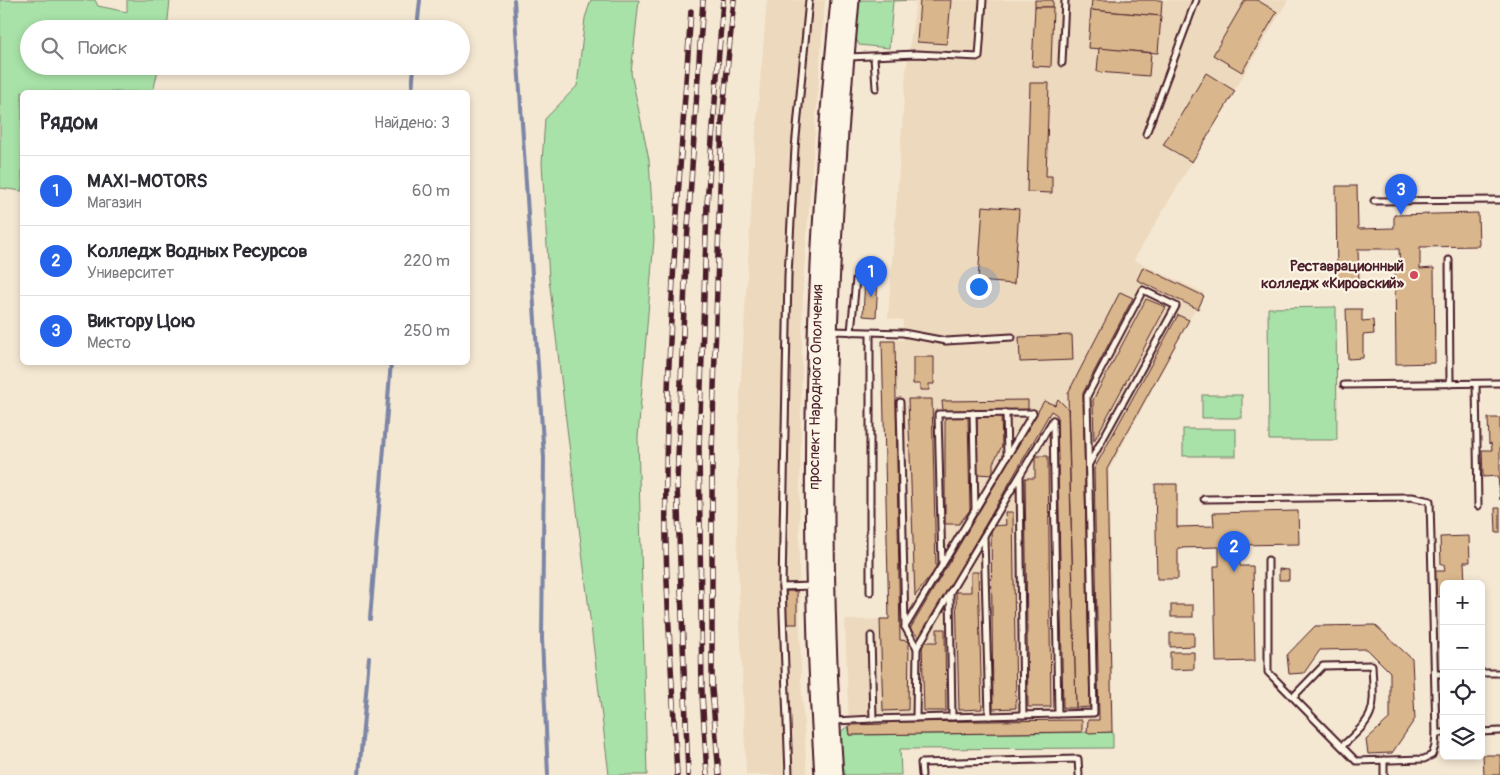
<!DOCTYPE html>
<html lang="ru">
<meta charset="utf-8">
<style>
body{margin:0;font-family:Pangolin,sans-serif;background:#f7f7f7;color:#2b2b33}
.controls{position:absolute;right:15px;bottom:15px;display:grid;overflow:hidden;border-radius:8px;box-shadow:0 2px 8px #0003}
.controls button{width:45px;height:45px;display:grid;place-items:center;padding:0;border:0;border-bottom:1px solid #e1e1e2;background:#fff;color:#2b2b33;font:25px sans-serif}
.you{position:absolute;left:978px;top:286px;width:18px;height:18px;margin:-12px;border:4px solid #fff;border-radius:50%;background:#1a73e8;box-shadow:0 0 0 8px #1a73e833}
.badge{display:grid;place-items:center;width:32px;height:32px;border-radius:50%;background:#2563eb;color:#fff;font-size:16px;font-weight:700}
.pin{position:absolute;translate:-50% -41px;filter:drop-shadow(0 1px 2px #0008)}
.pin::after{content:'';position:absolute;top:26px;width:18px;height:15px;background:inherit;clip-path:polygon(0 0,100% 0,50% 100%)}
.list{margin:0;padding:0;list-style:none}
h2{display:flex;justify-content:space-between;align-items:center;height:65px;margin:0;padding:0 20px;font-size:21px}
h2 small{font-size:16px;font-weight:400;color:#7c7c81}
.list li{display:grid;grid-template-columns:32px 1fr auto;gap:15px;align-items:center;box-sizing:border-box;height:70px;padding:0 20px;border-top:1px solid #e1e1e2}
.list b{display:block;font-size:19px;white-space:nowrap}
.list p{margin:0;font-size:16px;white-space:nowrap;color:#7c7c81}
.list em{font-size:16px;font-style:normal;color:#7c7c81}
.icon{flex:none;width:28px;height:28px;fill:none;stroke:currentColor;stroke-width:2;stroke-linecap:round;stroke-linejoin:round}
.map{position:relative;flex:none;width:1500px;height:775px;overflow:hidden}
.search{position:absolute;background:#fff;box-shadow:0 2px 8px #0003;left:20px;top:20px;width:450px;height:55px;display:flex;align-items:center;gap:12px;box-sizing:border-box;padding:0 18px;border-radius:28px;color:#7c7c81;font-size:19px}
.panel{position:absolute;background:#fff;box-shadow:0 2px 8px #0003;left:20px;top:90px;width:450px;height:275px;border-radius:8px}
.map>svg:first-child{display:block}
.built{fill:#edd9bd}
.green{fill:#a8e2a8;stroke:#79806a}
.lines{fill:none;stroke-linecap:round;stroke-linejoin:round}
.stream{stroke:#7b85a5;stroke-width:4}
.building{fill:#d9b68b;stroke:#4a1f2b}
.service-casing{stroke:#4a1f2b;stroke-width:9}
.secondary-casing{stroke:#4a1f2b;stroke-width:19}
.service{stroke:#fcf5e5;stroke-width:5}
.secondary{stroke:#fcf5e5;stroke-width:15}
.rail-casing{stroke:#4a1f2b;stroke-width:5.5}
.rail{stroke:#fcf5e5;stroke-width:4;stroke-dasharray:11;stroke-linecap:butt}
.poi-dot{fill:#d1495b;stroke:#fcf5e5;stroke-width:2}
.labels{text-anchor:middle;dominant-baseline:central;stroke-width:4.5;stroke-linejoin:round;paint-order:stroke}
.poi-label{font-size:15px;font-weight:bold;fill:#4a1f2b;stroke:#fcf5e5;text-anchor:end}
.street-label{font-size:15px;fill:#4a1f2b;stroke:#fcf5e5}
</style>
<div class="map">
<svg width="1500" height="775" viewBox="0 0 1500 775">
<rect width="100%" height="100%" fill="#f5e8d3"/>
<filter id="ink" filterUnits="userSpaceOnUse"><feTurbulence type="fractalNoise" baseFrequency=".02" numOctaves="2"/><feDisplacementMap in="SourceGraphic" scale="10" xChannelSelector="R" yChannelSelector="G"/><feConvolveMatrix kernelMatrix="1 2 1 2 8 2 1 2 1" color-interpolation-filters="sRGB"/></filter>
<g filter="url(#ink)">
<!-- built -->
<g class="built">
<polygon points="767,0 825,0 803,285 799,564 801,679 807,775 746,775 737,541 739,411 755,144"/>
<polygon points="916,0 1288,0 1134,260 1204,293 1109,470 1113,732 849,735 845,620 889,619 882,341 903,340 903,320 888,318 906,72"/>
</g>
<!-- green -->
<g class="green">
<polygon points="0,0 95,0 98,6 127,12 127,0 170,0 167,29 29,29 29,66 159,66 153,92 22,92 22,191 0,188"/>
<polygon points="591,0 639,0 631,73 649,160 654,239 638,437 647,775 609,775 549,279 542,163 545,119 577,86 585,18"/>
<polygon points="859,0 916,0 893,1 889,48 859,45 855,36"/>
<polygon points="1336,307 1337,440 1269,440 1268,308"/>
<rect x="1202" y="395" width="40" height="23"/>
<rect x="1183" y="429" width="53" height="27"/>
<polygon points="848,726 850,735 1113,732 1113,748 900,749 901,775 841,775 838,734"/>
</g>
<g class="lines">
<!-- stream -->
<g class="stream">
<polyline points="514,0 544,458 542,638 548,775"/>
<polyline points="417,29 420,0"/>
<polyline points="412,92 414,66"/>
<polyline points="370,619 391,362"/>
<polyline points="359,775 369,657"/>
</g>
</g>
<!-- building -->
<g class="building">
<polygon points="920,0 951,0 947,44 917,42"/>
<rect x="1035" y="0" width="18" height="7"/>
<polygon points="1092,0 1162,0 1161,16 1091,10"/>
<polygon points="1245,0 1257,0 1277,12 1242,72 1213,55"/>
<polygon points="1035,7 1053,7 1051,67 1032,66"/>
<polygon points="1091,10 1161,16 1158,53 1088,48"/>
<polygon points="1099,48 1151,53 1149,76 1097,72"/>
<polygon points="1206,73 1235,91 1192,162 1163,145"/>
<polygon points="1030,83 1049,83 1046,176 1052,176 1052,193 1027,192"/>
<polygon points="1336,186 1357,186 1358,229 1394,228 1394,215 1478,213 1479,246 1420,247 1420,269 1434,268 1435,363 1396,364 1395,268 1400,268 1399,249 1358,249 1359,281 1337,281"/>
<polygon points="983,206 1019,209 1014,284 978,281"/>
<polygon points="1143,267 1204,296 1198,309 1137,280"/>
<polygon points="865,277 878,278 876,317 863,316"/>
<polygon points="1120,292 1133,298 1083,393 1090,707 1076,708 1068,393"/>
<polygon points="1146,299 1166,307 1094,441 1093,400"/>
<polygon points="1346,309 1362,309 1362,321 1373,320 1374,334 1363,335 1363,358 1348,359"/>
<polygon points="1178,315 1189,320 1107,469 1112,732 1087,733 1088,720 1099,720 1094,469"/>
<polygon points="1072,335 1073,360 1020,362 1019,337"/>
<polygon points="882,341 895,341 900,640 909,641 908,710 883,711 880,619 889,619"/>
<polygon points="913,357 934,357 934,384 929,384 929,390 920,390 920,384 913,384"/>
<polygon points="908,399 932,399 936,569 915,596"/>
<polygon points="1058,399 1068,409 1076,708 1063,708 1057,415 1051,411 920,638 910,629 1044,401 1055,405"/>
<polygon points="1028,400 1028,410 943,411 942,401"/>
<polygon points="1001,414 1002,446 993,463 993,475 977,474 977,416"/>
<polygon points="945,416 968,416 970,510 959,524 945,524"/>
<polygon points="1488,418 1500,418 1500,500 1498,476 1483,477 1482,450 1492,450 1491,443 1489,444"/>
<polygon points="1035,456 1048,456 1051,707 1028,707 1025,478 1035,478"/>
<polygon points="1155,484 1177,484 1177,527 1214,526 1213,513 1298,511 1299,544 1239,545 1240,566 1253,566 1255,661 1216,662 1214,566 1219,566 1219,547 1178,548 1178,579 1157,579"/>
<polygon points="1495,508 1500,508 1500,533 1496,533"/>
<polygon points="1005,512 1013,512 1016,708 993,709 991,526 1006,525"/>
<polygon points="1469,536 1470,562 1464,562 1465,584 1444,584 1444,596 1436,597 1435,571 1445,571 1444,564 1441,564 1440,537"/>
<polygon points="1279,569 1289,570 1289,580 1279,580"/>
<polygon points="971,572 978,572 982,709 959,710 956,592 971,592"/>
<rect x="786" y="591" width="11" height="33"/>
<rect x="1171" y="605" width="22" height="12"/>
<polygon points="1375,625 1412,659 1415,719 1392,753 1368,754 1366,740 1390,718 1390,672 1367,649 1320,650 1304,673 1289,674 1287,655 1315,626"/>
<polygon points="937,629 945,629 946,711 924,711 922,642 937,642"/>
<polygon points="1170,633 1194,633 1194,646 1170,647"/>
<polygon points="1170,652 1194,652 1194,669 1170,670"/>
<polygon points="1082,720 1082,732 850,735 849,725 887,724 888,722"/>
<polygon points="1483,755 1500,755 1500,775 1484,775"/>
</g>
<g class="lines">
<defs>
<g id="service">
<polyline points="849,57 916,54 979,57 983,0"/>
<polyline points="874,57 876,88"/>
<polyline points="1062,63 1065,0"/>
<polyline points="1146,134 1196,0"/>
<polyline points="1374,201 1500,200"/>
<polyline points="1449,260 1450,384"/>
<polyline points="832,331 903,333 946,341 1012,337"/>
<polyline points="851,332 856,279"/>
<polyline points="870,333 870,592"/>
<polyline points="1476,384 1478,506"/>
<polyline points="1344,385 1500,383"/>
<polyline points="900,402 905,627 917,648"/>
<polyline points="973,413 975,509"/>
<polyline points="1006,413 1007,455"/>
<polyline points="1053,420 1058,714"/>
<polyline points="1020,477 1023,715"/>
<polyline points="1204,499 1412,497 1430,501 1436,733"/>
<polyline points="984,536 989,716"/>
<polyline points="1268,560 1268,672 1356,761 1424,759 1432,755 1435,746 1436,733 1444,733"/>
<polyline points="942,565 938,414 1033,413"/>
<polyline points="782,587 812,586"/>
<polyline points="950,592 952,717"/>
<polyline points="905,627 1033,413"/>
<polyline points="1481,673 1500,673"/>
<polyline points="1435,674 1444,674"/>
<path d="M1293,697L1323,666L1372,665C1374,710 1378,715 1342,746"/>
<polyline points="916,718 917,648 1053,420"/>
<polyline points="873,719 1094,713 1087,396 1143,290 1176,306 1089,464"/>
<polyline points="835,721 873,719 871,636"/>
<polyline points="1481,732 1500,731"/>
<polyline points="1384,760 1384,775"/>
<polyline points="789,775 782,587 788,275 795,148 809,0"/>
<polyline points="922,775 921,763 1078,759 1079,775"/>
</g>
<g id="secondary">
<path d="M823,775C805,517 813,257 839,0"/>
<path d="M835,775C817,517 827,257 851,0"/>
</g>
</defs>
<!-- service casing -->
<use href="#service" class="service-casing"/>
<!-- secondary casing -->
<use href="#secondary" class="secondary-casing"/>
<!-- service -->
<use href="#service" class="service"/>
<!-- secondary -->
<use href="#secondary" class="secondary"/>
<defs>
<g id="rail">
<path d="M677,775C672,676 664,575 666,475C668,320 680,166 691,11"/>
<polyline points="688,775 677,482 686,258 703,0"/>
<polyline points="707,775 702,693 699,448 707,204 723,0"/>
<polyline points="719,775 712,689 712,455 722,121 734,0"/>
</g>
</defs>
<!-- rail casing -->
<use href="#rail" class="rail-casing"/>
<!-- rail -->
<use href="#rail" class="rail"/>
</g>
</g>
<!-- markers -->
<circle class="poi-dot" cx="1414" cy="275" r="5"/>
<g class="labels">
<!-- poi labels -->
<g class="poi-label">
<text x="1404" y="266">Реставрационный<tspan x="1404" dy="17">колледж «Кировский»</tspan></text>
</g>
<!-- street labels -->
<g class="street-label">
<text transform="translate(816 387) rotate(-89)">проспект Народного Ополчения</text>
</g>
</g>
</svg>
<div class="controls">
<button>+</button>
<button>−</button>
<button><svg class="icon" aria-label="locate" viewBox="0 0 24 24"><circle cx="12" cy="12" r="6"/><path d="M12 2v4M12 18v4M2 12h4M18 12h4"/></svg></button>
<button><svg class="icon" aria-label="layers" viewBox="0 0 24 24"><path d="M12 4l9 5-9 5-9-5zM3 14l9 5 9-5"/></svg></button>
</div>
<div class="you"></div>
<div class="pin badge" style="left:871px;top:297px">1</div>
<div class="pin badge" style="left:1234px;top:572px">2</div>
<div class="pin badge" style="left:1401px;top:215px">3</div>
<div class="search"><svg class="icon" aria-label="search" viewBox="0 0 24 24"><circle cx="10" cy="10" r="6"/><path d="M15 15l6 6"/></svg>Поиск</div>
<section class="panel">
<h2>Рядом<small>Найдено: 3</small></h2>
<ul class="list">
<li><span class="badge">1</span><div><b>MAXI-MOTORS</b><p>Магазин</p></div><em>60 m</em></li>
<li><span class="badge">2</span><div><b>Колледж Водных Ресурсов</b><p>Университет</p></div><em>220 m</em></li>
<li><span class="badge">3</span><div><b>Виктору Цою</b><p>Место</p></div><em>250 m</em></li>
</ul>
</section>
</div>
